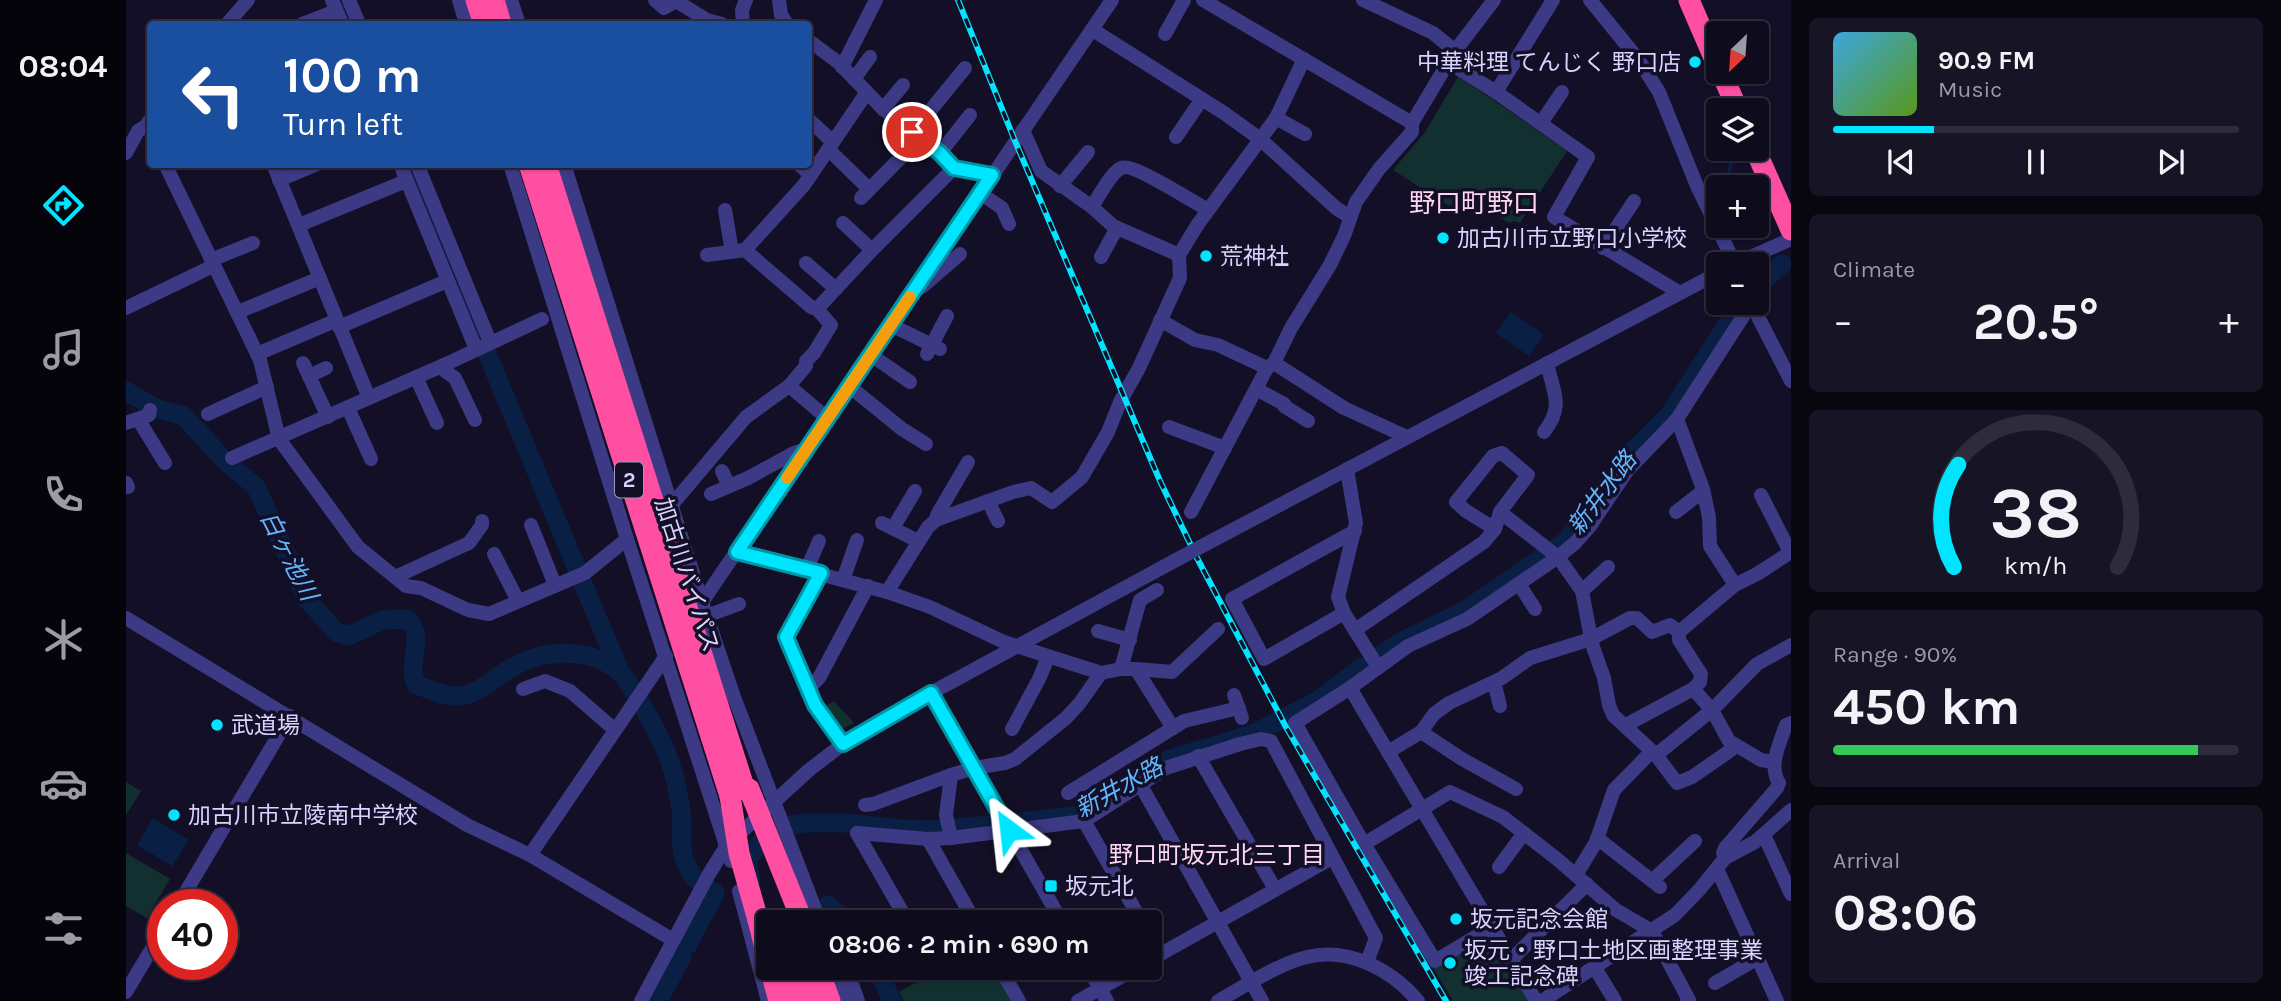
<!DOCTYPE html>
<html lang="en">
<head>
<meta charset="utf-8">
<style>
	:root { --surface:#0e0b1c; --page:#171425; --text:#f1f3f6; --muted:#9b9ba3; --line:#2e2b3b; --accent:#00e5ff }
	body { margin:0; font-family:Karla,"Noto Sans JP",sans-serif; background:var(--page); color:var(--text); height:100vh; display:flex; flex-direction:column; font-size:26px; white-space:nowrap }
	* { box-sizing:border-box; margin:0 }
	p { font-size:23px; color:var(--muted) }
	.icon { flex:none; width:38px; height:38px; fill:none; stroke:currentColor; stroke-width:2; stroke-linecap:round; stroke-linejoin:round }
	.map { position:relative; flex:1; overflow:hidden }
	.sheet { display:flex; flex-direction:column; gap:18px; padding:18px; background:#08060f; width:490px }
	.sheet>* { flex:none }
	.hud { position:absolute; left:21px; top:21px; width:665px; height:147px; border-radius:7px; box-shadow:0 2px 5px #0004,0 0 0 2px var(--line); background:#1a4fa0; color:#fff; overflow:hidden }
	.needle { width:46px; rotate:205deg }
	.tools { position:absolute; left:1580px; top:21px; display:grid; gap:14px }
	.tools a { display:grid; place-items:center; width:63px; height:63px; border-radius:7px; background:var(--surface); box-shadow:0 2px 5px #0004,0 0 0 2px var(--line); font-size:35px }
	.speed { position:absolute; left:21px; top:889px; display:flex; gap:14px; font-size:35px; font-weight:700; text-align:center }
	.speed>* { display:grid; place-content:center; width:91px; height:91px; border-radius:50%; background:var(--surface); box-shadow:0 2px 5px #0004,0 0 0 2px var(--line); line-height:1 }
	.speed .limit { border:10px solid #d22; background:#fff; color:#111 }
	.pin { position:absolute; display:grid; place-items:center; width:60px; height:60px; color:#fff; margin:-30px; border:4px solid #fff; border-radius:50%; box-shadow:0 2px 7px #0007 }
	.me { position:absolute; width:77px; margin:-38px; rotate:330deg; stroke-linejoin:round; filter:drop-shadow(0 0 5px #0008) }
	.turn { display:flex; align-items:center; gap:24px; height:147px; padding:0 21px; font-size:32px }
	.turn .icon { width:91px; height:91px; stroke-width:2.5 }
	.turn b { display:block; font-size:49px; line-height:60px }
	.big { font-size:52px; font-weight:700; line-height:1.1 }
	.sheet .widget { flex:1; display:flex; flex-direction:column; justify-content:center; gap:10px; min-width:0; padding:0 24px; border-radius:10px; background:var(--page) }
	.sheet .dial { align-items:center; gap:0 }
	.dial svg { height:182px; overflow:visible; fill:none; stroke:var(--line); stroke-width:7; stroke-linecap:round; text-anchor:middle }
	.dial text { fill:var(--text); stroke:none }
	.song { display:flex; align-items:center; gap:21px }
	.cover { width:84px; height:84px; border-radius:10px; background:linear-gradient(135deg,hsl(200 70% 55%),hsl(90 70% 35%)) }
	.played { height:7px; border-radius:4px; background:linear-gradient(90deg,var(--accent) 25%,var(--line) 25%) }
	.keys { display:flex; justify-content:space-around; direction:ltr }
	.heat { display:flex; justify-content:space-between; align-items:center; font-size:38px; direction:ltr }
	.charge { height:10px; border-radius:5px; background:linear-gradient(90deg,#34c759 90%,var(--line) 0) }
	.trip { position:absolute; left:630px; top:910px; width:406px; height:70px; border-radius:7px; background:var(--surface); box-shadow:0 2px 5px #0004,0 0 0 2px var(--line); font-weight:700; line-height:70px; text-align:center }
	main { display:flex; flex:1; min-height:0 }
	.menu { display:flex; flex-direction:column; width:126px; justify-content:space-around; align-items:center; background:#06040b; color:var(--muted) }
	.menu .icon { width:49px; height:49px }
	.menu .selected { color:var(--accent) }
	.menu b { font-size:32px; color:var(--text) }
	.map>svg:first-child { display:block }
	.green { fill:#12302f }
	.water { fill:#0a1f44 }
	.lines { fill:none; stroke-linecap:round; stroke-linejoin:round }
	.stream { stroke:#0a1f44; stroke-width:3.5 }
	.river { stroke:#0a1f44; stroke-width:19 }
	.minor { stroke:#3d3a85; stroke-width:14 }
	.highway { stroke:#ff4fa3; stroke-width:21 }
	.rail-casing { stroke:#00e5ff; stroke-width:6 }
	.rail { stroke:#130f26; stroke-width:3.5; stroke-dasharray:10; stroke-linecap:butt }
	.minor-bridge { stroke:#3d3a85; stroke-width:14 }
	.highway-bridge { stroke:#ff4fa3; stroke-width:21 }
	.route-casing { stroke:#0095a6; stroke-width:18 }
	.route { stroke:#00e5ff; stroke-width:12 }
	.slow { stroke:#f59e0b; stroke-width:12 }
	.poi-dot { fill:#00e5ff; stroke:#130f26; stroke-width:2.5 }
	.labels { text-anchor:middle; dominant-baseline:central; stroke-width:7; stroke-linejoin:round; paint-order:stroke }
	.shield { fill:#130f26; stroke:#9e99be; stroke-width:2 }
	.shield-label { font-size:21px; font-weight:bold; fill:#d9d4ff }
	.poi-label { font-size:23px; fill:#d9d4ff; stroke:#130f26; text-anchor:start }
	.street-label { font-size:23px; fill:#d9d4ff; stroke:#130f26 }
	.water-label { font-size:24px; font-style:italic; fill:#62b6ff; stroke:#130f26 }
	.neighbourhood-label { font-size:24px; fill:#ffd6f0; stroke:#130f26 }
	.quarter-label { font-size:26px; fill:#ffd6f0; stroke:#130f26 }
</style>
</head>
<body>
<main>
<nav class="menu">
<b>08:04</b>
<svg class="icon selected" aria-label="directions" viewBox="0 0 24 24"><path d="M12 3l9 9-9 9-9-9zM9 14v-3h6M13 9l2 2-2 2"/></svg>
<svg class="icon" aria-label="music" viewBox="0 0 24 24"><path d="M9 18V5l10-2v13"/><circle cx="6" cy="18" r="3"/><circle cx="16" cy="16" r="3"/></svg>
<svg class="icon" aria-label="phone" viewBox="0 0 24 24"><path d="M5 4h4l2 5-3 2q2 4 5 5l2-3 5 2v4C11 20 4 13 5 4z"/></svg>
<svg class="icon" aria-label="climate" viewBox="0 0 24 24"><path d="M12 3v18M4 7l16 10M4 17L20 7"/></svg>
<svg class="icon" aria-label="car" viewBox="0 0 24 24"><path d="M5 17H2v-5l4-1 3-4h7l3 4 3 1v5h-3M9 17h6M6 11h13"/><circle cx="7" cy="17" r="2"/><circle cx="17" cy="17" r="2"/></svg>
<svg class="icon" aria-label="filters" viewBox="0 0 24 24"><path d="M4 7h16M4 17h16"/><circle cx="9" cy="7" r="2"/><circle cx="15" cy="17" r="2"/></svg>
</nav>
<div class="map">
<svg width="1665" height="1001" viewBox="0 0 1665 1001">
	<rect width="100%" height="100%" fill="#130f26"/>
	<g class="green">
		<path d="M1332,77L1365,98L1441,151L1394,223L1388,221L1383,223L1342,197L1332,212L1267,170L1299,132Z"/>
		<path d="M708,701L728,723L716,729L712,722L708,725L699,707Z"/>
		<path d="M0,782L15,791L0,815Z"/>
		<path d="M0,853L44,879L21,918L0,906Z"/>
		<path d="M1360,936L1368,939L1402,996L1400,1001H1327L1307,968Z"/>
		<path d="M815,968H870L889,1001H778L773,992Z"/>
	</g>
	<g class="water">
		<path d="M1385,312L1418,335L1403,356L1370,333Z"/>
		<path d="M27,818L63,840L46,866L11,845Z"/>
	</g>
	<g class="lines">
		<g class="stream">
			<path d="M1605,187C1599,174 1607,163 1607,149"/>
			<path d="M1603,240L1612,226"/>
		</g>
		<g class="river">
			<path d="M215,0L225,24"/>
			<path d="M282,164L494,672"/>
			<path d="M1631,287L1656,264"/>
			<path d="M0,391L32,409L58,416L98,460L130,487L181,599L210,632L222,636L257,620L281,619C301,637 280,661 290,685C302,688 319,697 331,696C352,695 365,680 382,670C415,649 461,646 493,671C500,677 506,689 511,697C535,736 549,765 555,810C557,831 552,849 562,868C567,880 578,886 589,893L561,946"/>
			<path d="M1254,656L1278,640L1338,611L1440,541L1504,454L1543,415L1615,303"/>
			<path d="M895,822L953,815L1044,759L1129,733L1191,701L1236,667"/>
			<path d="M625,880L621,860L646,828L680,823H721L775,829L811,830L864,825"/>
			<path d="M702,905L721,922"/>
			<path d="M751,968L766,1001"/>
			<path d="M532,1001L556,957"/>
		</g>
		<g class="minor">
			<path d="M206,0L216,24"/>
			<path d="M223,0L233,24"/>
			<path d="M333,0L340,24"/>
			<path d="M385,0L393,24"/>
			<path d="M529,0L538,8L550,1L581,20L596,24"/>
			<path d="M653,0L655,15L661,24"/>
			<path d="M1077,0L1286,123"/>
			<path d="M1237,0L1307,33L1329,51"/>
			<path d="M1464,0L1512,59L1533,92L1571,186L1609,264"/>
			<path d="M101,24L122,0"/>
			<path d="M176,24L210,11"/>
			<path d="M617,24L616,10L620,0"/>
			<path d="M967,30L1098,113L1134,139L1210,208L1224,217"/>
			<path d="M1039,34L1058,0"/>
			<path d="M682,40L713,63L757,109L814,153L828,168L866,175"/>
			<path d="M1322,62L1370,92L1462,157L1428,217L1554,293"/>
			<path d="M716,67L750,0"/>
			<path d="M728,79L744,57"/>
			<path d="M1370,92L1427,0"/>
			<path d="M757,109L777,85"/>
			<path d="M1150,118L1179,134"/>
			<path d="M682,119L707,142"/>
			<path d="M1415,123L1436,92"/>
			<path d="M897,130L915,171L966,207L987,226L1053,255"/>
			<path d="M786,133L839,68"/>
			<path d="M1050,137L1076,99"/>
			<path d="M703,150L743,189"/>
			<path d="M0,153L12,131L20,126L24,120"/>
			<path d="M814,153L844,115"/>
			<path d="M39,164L134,360L153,439L232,547L269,577L280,586L295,588L342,610L363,614L459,573L501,539"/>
			<path d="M147,164L243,398"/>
			<path d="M274,164L350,349"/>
			<path d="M291,164L364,342"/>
			<path d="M384,164L501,539L605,861"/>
			<path d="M438,164L576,602L608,697L694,922"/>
			<path d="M672,164L685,175"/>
			<path d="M153,180L191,164"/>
			<path d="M934,186L962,152"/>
			<path d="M854,193L876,208L883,224"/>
			<path d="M735,198L794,138"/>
			<path d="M966,207C972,197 985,173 995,168C1006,162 1069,203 1082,210"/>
			<path d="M599,210L606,252"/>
			<path d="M717,223L746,250"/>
			<path d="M173,225L280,181"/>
			<path d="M1477,248L1508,201"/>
			<path d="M581,255L619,250L678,185L741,92"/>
			<path d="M975,257L991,228"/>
			<path d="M85,260L127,243"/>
			<path d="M680,263L710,289"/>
			<path d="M1609,264L1665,239"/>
			<path d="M796,287L834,254"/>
			<path d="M1625,303L1665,381"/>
			<path d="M0,308L87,266"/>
			<path d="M691,309L746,250L828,168"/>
			<path d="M112,312L194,278"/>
			<path d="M1034,320L1069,340L1092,345L1141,368"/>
			<path d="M765,325L814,349"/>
			<path d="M213,327L321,281"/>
			<path d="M131,354L211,320"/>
			<path d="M801,354L821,316"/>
			<path d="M745,355L784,382"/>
			<path d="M177,363L202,417"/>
			<path d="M1148,363L1218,408L1281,437"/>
			<path d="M318,365L319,371L329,378L349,420"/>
			<path d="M183,376L200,368"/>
			<path d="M290,377L311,423"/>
			<path d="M663,386L701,418"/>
			<path d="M723,386L776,429L800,444"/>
			<path d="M1132,390L1158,404V406L1182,421"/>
			<path d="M222,408L245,459"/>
			<path d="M82,414L141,387"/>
			<path d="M12,419L39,463"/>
			<path d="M1551,419L1577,489L1583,517L1584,546L1609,585L1553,632V640L1575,674L1574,682L1567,689L1586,710L1603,741L1635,760L1648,762"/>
			<path d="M0,423L23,415L24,410"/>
			<path d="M1043,427L1099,448"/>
			<path d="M1418,432C1439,405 1427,393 1421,363"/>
			<path d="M106,458L318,365L416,319"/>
			<path d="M1221,469L1230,523L1212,597L1218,613L1252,667"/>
			<path d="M596,471L603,486"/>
			<path d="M0,483L2,487"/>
			<path d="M585,494L622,478L668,453L681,449"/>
			<path d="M1635,495L1664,552"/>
			<path d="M549,501L620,417L663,386L680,366V361L688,353L705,325L691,309L685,307L619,250"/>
			<path d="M862,501L872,521"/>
			<path d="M1065,512L1141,368L1148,363L1165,328L1204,265L1218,236L1230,202L1253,169L1286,132V123L1329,51L1368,0"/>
			<path d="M1374,512L1432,557L1456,591L1466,644L1478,678L1483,705L1487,715L1530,755L1551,783L1566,777L1605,750L1607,745"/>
			<path d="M1550,512L1577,491"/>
			<path d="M810,520L811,515L842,462"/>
			<path d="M756,523L792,541"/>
			<path d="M405,525L429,585"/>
			<path d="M767,528L789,491"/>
			<path d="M1080,544L1592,273"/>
			<path d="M611,552L761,592L804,607L878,642L975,673"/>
			<path d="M368,554L392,601"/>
			<path d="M681,569L693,541"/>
			<path d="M695,573L660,637L689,705L717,744"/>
			<path d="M269,577L343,543L356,525V521"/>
			<path d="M717,580L731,540"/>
			<path d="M1393,584L1409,609"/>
			<path d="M1609,585L1631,574L1665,552"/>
			<path d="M1456,591L1482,567"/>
			<path d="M761,592L802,527L810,520L887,492L905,488L926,502L956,477L982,432L994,402L1013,368L1054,278L1053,255L1072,224L1150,118L1178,59"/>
			<path d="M576,602L986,0"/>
			<path d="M1218,613L1138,659L1106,599L1229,531"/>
			<path d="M580,616L613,604"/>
			<path d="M0,618L341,825L404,855L547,940"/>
			<path d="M1229,630L1358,542L1369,529L1374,512L1402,475L1376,453L1367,456L1330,502L1340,511L1369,529"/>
			<path d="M972,631L1004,640"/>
			<path d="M995,669L1014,600L1031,590"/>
			<path d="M1010,669L1046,672L1092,629"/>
			<path d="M1368,682L1374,706"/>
			<path d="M1224,688L1410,1001"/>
			<path d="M397,689L419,681L444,691L489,730"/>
			<path d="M682,689L693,678L742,586"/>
			<path d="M805,693L936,922"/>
			<path d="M1108,695L1116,718"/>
			<path d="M1500,725L1567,689"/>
			<path d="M1047,728L1058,721L1113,708"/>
			<path d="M886,729L913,679L922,657"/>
			<path d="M1295,732L1336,759L1390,789"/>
			<path d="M1262,752L1295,732L1308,714L1323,703L1376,678L1404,658L1465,639L1504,618H1511L1526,632L1544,625L1553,632"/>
			<path d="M1530,755L1586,710L1631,664L1665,645"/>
			<path d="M1072,756L1149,889"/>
			<path d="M825,775L820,815L825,838"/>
			<path d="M1014,784L1136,1001"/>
			<path d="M739,805L747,804L825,775L848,768L879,763L889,759L940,718L953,704L975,673L995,669H1010L1047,728L942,793"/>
			<path d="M958,821L1016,922"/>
			<path d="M731,833L802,839L825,838L958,821L1040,768L1114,744L1135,739L1145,741L1250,938L1241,962"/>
			<path d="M731,833L782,922"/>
			<path d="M1638,835L1665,894"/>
			<path d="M1471,838L1534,887"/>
			<path d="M802,839L849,922"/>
			<path d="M1238,844L1324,792L1377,817L1431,859L1490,910L1526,931L1563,1000L1561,1001"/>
			<path d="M404,855L540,656"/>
			<path d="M1599,858L1597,853L1599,848L1651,788L1653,783C1642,765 1654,743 1660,725L1665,723"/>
			<path d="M1373,867L1398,833"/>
			<path d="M1591,869L1651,1001"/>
			<path d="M1450,875L1470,842L1488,790L1526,751"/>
			<path d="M1526,881L1569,841"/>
			<path d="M613,891L642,1001"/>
			<path d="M52,905L164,716"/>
			<path d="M1366,927L1309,961L1238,844L1169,723L1224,688L1282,646L1341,619L1432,557L1449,543L1464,526L1501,471L1551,419L1625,304"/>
			<path d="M1024,936L1035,954"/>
			<path d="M1024,960L1206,858"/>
			<path d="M1385,960L1461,884"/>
			<path d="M708,968L722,973L732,1001"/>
			<path d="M708,968L719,1001"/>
			<path d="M874,968L893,1001"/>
			<path d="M962,968L981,1001"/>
			<path d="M1469,968L1489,1001"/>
			<path d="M1589,983L1632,958"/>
			<path d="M0,992L37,930"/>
			<path d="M515,1001L583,874L601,845L683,770L717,744L805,693L1050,560"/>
			<path d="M952,1001L1011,968"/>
			<path d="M1092,1001C1117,987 1154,963 1181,957C1223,947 1266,970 1292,1001"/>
			<path d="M1416,1001L1549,915L1574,889L1599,858L1629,842L1665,810"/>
		</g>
		<g class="highway">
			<path d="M350,0L358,24"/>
			<path d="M368,0L375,24"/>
			<path d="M1563,0L1592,67"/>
			<path d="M1595,72L1612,110"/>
			<path d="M1629,149L1665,230"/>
			<path d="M403,164L604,796"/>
			<path d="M420,164L619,790"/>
			<path d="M671,908L676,922"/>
			<path d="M632,920L642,960"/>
			<path d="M644,968L653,1001"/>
			<path d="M659,968L669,1001"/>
			<path d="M675,968L686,1001"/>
			<path d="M692,968L704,1001"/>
		</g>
		<defs>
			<path id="rail" d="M832,0L889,141L1034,481L1070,556L1160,727L1320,1001"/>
		</defs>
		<use href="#rail" class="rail-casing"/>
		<use href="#rail" class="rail"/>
		<path class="minor-bridge" d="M1050,560L1080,544"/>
		<g class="highway-bridge">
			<path d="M623,789L671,908"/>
			<path d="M604,796L613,853L632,920"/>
		</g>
	</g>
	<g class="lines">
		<defs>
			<path id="route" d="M786,132L814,153L828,168L866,175L611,552L695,573L660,637L689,705L717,744L805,693L883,830"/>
		</defs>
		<use href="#route" class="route-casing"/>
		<use href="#route" class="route"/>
		<path class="slow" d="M661,478L784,297"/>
	</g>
	<g class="poi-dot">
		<circle cx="1569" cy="62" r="7"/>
		<circle cx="1317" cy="238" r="7"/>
		<circle cx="1080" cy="256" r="7"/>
		<circle cx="91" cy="725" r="7"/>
		<circle cx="48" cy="815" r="7"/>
		<rect x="918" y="879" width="14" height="14" rx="3.5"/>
		<circle cx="1330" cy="919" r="7"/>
		<circle cx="1324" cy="963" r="7"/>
	</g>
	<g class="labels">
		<rect class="shield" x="489" y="462.5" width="28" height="35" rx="5"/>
		<g class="shield-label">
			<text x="503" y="480">2</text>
		</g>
		<g class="poi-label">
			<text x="1555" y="62" text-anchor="end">中華料理 てんじく 野口店</text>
			<text x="1331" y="238">加古川市立野口小学校</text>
			<text x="1094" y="256">荒神社</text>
			<text x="105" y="725">武道場</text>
			<text x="62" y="815">加古川市立陵南中学校</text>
			<text x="939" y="886">坂元北</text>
			<text x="1344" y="919">坂元記念会館</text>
			<text x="1338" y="950">坂元・野口土地区画整理事業<tspan x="1338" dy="26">竣工記念碑</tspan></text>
		</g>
		<g class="street-label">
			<text transform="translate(561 575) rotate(72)">加古川バイパス</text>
		</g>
		<g class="water-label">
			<text transform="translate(1476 493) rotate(-53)">新井水路</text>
			<text transform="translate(163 556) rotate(63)">白ヶ池川</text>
			<text transform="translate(993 788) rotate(-29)">新井水路</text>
		</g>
		<g class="neighbourhood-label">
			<text x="1091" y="855">野口町坂元北三丁目</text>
		</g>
		<g class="quarter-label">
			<text x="1348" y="203">野口町野口</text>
		</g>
	</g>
</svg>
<div class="tools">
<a><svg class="needle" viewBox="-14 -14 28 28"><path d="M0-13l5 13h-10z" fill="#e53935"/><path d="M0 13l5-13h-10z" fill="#9b9ba3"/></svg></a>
<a><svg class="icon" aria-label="layers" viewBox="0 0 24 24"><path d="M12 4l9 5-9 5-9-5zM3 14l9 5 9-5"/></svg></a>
<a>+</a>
<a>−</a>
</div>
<div class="speed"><div class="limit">40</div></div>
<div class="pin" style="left:786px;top:132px;background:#d93025"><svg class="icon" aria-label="arrive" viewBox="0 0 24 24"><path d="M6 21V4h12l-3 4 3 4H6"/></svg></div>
<svg class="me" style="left:883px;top:830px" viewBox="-20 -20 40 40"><path d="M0-17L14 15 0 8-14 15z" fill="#00e5ff" stroke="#fff" stroke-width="4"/></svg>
<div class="trip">08:06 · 2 min · 690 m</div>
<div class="hud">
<div class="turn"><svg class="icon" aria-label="left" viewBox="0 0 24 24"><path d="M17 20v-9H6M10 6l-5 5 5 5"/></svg><div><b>100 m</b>Turn left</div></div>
</div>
</div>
<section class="sheet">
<div class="widget">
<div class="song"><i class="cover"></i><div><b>90.9 FM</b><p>Music</p></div></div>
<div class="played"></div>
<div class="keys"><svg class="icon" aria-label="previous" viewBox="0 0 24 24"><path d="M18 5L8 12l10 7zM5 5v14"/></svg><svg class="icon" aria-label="pause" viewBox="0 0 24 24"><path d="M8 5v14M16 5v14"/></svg><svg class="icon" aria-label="next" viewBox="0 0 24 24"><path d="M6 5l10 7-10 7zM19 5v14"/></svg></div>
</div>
<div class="widget"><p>Climate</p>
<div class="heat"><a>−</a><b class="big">20.5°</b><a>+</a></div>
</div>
<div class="widget dial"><svg viewBox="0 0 100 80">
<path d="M14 69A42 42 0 1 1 86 69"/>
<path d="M14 69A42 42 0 0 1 16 24" stroke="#00e5ff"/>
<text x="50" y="56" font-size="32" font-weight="700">38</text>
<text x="50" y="72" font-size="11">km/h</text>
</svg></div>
<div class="widget"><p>Range · 90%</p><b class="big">450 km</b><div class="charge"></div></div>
<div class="widget"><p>Arrival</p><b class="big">08:06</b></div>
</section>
</main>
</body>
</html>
